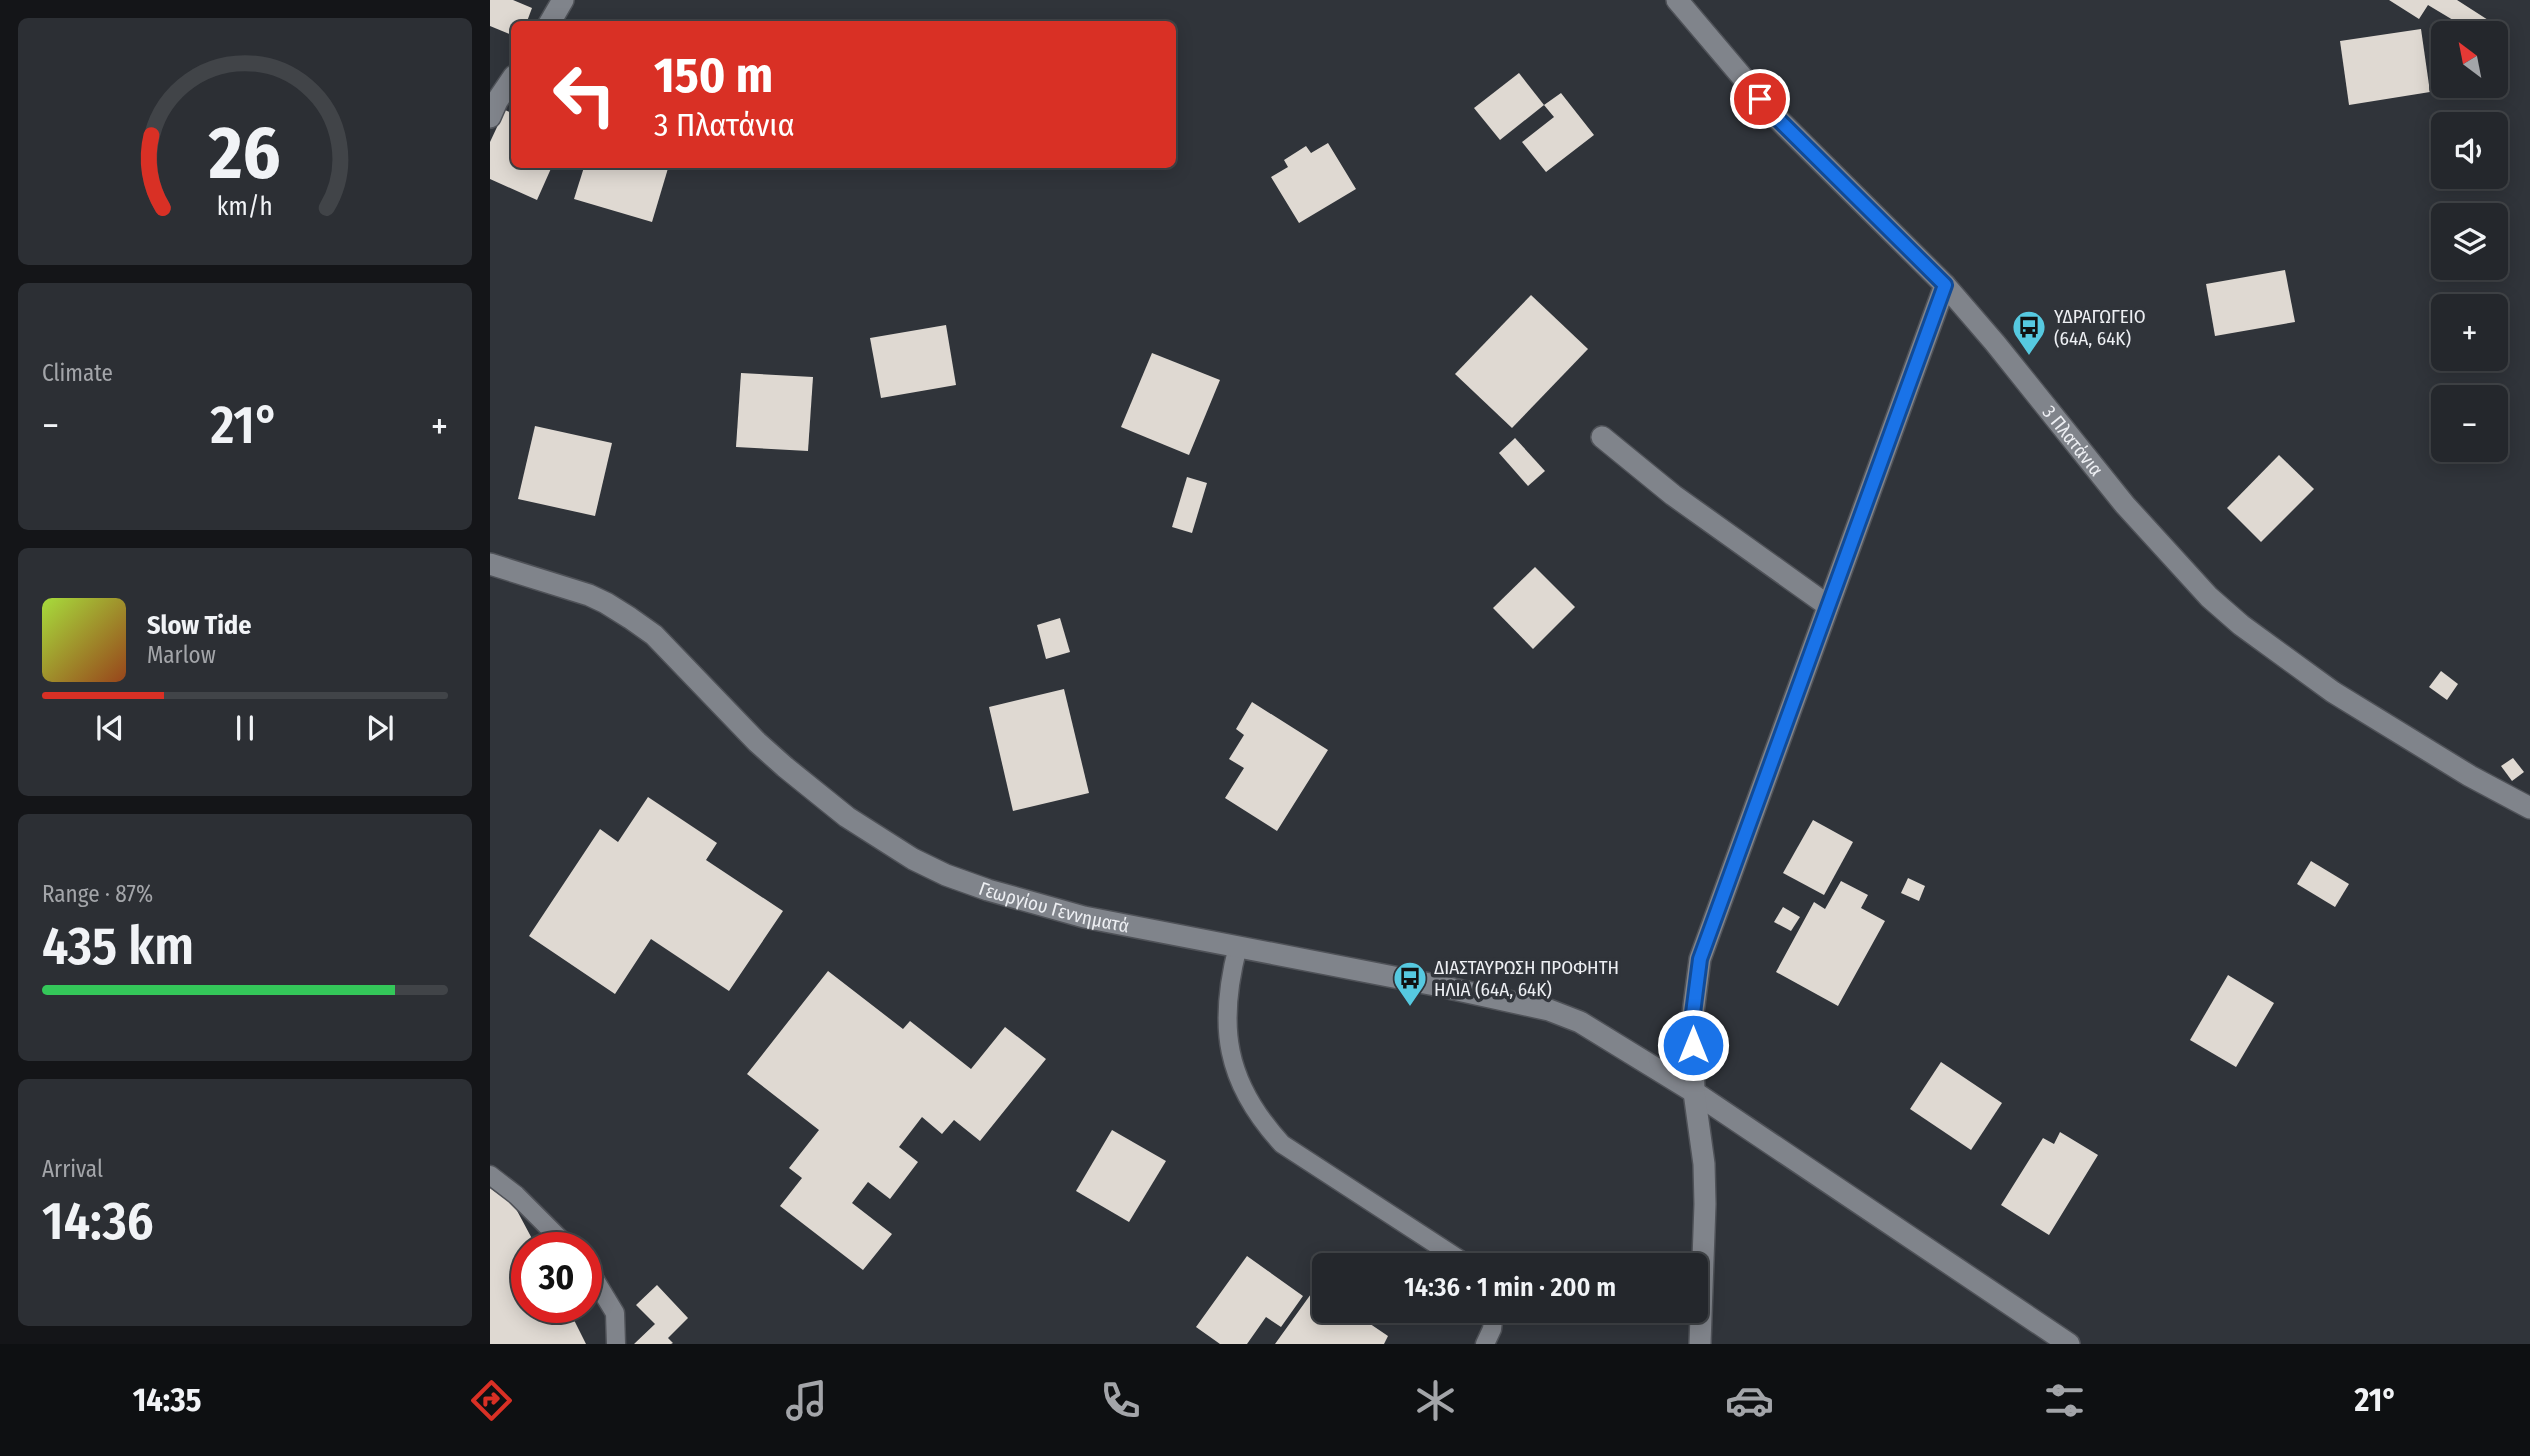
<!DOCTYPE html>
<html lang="en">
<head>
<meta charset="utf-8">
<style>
	:root { --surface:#24272c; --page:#2c2f34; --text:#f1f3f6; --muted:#a3a5a9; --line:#414448; --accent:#d93025 }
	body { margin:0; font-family:"Fira Sans Condensed",sans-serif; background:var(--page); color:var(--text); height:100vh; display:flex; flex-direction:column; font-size:26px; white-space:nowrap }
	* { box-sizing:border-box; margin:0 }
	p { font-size:23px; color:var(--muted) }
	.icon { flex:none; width:38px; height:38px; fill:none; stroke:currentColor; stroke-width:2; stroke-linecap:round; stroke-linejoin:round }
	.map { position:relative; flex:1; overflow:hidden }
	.drawer { display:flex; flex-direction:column; gap:18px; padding:18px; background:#141518; width:490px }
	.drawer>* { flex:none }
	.guide { position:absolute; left:21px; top:21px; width:665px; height:147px; border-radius:10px; box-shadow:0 4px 18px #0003,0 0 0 2px var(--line); background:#d93025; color:#fff; overflow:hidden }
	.needle { width:46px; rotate:328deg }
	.buttons { position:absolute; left:1941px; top:21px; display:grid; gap:14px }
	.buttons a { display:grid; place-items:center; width:77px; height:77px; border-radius:10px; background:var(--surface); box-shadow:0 4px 18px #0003,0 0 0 2px var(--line); font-size:35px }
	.speed { position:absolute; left:21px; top:1232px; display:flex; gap:14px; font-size:35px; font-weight:700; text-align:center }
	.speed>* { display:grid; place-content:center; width:91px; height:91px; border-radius:50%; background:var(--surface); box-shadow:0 4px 18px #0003,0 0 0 2px var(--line); line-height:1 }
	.speed .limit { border:10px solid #d22; background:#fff; color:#111 }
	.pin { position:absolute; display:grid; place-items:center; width:60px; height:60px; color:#fff; margin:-30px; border:4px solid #fff; border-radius:50%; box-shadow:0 2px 7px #0007 }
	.me { position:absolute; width:77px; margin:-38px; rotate:0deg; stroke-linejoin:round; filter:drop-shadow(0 0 5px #0008) }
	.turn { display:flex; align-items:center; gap:24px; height:147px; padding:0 28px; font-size:32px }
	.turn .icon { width:91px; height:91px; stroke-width:2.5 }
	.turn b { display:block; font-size:49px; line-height:60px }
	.big { font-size:52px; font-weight:600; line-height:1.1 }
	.drawer .tile { flex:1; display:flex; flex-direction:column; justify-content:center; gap:10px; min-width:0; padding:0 24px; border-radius:10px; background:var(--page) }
	.drawer .dial { align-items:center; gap:0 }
	.dial svg { height:182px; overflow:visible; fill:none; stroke:var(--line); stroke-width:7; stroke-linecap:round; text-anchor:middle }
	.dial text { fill:var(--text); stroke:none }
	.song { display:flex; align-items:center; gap:21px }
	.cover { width:84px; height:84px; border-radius:10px; background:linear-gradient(135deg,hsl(80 70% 55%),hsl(20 70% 35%)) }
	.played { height:7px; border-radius:4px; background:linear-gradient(90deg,var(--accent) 30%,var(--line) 30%) }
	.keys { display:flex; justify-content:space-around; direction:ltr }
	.heat { display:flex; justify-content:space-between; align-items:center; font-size:38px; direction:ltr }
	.charge { height:10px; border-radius:5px; background:linear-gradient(90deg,#34c759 87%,var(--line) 0) }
	.trip { position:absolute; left:822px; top:1253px; width:396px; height:70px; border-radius:10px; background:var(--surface); box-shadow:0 4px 18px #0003,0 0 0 2px var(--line); font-weight:600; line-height:70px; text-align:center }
	.menu { display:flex; height:112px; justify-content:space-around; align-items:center; background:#0e1012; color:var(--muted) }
	.menu .icon { width:49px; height:49px }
	.menu .current { color:var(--accent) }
	.menu b { font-size:32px; color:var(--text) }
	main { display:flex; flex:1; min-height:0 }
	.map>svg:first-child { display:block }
	.building { fill:#dfd9d2 }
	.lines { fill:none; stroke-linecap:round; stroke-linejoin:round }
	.service-casing { stroke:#4f5258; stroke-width:21 }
	.minor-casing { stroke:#4f5258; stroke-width:24 }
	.tertiary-casing { stroke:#4f5258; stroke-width:24 }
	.service { stroke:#80848b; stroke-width:18 }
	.minor { stroke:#80848b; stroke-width:21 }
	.tertiary { stroke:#80848b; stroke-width:21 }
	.route-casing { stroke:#114b97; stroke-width:18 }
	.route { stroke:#1a73e8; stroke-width:12 }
	.labels { text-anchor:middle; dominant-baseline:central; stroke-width:7; stroke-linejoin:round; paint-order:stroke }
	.poi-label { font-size:19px; fill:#edeff3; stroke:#30343a; text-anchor:start }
	.street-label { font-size:19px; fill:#edeff3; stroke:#30343a }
</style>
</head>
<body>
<main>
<section class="drawer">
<div class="tile dial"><svg viewBox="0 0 100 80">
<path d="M14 69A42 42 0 1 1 86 69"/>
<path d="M14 69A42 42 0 0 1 9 37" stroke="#d93025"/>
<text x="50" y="56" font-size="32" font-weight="700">26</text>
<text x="50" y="72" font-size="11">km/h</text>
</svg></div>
<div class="tile"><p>Climate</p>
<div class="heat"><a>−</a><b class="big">21°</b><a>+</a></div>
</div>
<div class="tile">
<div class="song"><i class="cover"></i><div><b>Slow Tide</b><p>Marlow</p></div></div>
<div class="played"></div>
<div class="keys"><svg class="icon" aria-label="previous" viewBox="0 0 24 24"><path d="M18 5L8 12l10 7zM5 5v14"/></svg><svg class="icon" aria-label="pause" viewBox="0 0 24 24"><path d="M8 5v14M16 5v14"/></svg><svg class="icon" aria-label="next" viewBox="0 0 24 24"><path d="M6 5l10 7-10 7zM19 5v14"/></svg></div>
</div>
<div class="tile"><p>Range · 87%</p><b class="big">435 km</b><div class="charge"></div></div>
<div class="tile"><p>Arrival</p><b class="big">14:36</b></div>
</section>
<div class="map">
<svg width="2040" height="1344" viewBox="0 0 2040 1344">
	<rect width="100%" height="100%" fill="#30343a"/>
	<g class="building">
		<path d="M0,0H23L42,8L36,24H24V36L0,26Z"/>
		<path d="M1899,0H1967L2009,27L2005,33H1954L1963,20L1938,5L1929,19Z"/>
		<path d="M1931,29L1940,92L1859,105L1850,41Z"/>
		<path d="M1029,73L1054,105L1010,140L984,108Z"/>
		<path d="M1071,93L1104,135L1056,172L1032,142L1064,117L1054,105Z"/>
		<path d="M15,110L24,114V164H63L47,200L0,179V142Z"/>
		<path d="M838,143L866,189L809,223L781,177L798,167L794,160L816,146L821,153Z"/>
		<path d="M95,164L179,165L162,222L84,199Z"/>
		<path d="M1795,270L1805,322L1725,336L1716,284Z"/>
		<path d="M1041,295L1098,349L1022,428L965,374Z"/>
		<path d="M456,325L466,385L391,398L380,338Z"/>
		<path d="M662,353L730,380L699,455L631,427Z"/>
		<path d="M251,373L323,377L318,451L246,447Z"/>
		<path d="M45,426L122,443L105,516L28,499Z"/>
		<path d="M1025,438L1055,471L1038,486L1009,453Z"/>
		<path d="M1789,455L1824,489L1771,542L1737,508Z"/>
		<path d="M697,477L717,483L702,533L682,527Z"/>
		<path d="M1045,567L1085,607L1043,649L1003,608Z"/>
		<path d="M570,618L580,652L556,659L547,625Z"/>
		<path d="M1951,671L1968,684L1957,700L1939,687Z"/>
		<path d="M574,689L599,793L523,811L499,707Z"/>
		<path d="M762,702L838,750L787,831L735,798L754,768L739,759L754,735L746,729Z"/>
		<path d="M2023,758L2034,772L2022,781L2011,766Z"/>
		<path d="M158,797L227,843L216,860L293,911L239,991L161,939L125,994L39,936L110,829L128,842Z"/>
		<path d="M1323,820L1363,842L1334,895L1293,873Z"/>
		<path d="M1821,861L1859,884L1845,907L1807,884Z"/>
		<path d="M1418,878L1435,886L1429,901L1411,893Z"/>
		<path d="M1351,881L1378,895L1371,908L1395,921L1348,1006L1286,972L1324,902L1335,909Z"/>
		<path d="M1293,907L1310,917L1301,931L1284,922Z"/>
		<path d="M338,971L413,1029L420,1021L481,1069L515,1027L556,1059L490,1141L464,1120L452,1134L432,1117L409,1147L428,1162L400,1199L378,1182L362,1203L402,1234L373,1270L290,1206L312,1178L299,1168L329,1130L257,1074Z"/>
		<path d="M1738,975L1784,1003L1746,1067L1700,1040Z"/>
		<path d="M1451,1062L1512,1103L1481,1150L1420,1109Z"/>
		<path d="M622,1130L676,1161L639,1222L586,1191Z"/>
		<path d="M1570,1132L1608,1155L1559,1235L1511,1205L1553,1138L1564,1144Z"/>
		<path d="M0,1188L24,1205L47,1248H37V1307H96L98,1311L83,1318L96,1344H0Z"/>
		<path d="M757,1256L813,1296L791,1327L776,1317L757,1344H730L706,1327Z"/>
		<path d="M167,1285L198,1318L178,1338L183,1343L181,1344H144L165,1324L146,1305Z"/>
		<path d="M826,1287L835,1292V1311H861L898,1336L894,1344H785Z"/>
	</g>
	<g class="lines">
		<defs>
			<g id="service">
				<path d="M748,946C727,1026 735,1082 792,1144L978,1265"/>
				<path d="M0,1175L26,1195L79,1248"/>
				<path d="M96,1265L125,1313L126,1344"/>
				<path d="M995,1344L1002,1329L1004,1311"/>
			</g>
			<g id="minor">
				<path d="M59,24L73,0"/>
				<path d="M0,117L7,101L24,76"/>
				<path d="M1112,437L1183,495L1337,605"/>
				<path id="s1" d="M0,564L99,595L116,603L140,618L164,635L267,742L295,767L357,817L423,859L456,875L498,890L594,917L945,985L1059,1010L1090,1022L1204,1092L1579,1344"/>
				<path d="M1210,1344L1215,1204L1214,1164L1204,1092L1202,1021L1210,959L1455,285"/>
			</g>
			<g id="tertiary">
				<path id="s2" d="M1187,0L1287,118L1455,285L1505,343L1635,505L1719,597L1751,625L1843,692L1980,776L2040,808"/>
			</g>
		</defs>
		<use href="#service" class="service-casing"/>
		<use href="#minor" class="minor-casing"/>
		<use href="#tertiary" class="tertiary-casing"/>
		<use href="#service" class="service"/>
		<use href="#minor" class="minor"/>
		<use href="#tertiary" class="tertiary"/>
	</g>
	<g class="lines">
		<defs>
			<path id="route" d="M1203,1045L1202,1021L1210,959L1455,285L1287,118L1270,99"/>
		</defs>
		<use href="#route" class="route-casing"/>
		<use href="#route" class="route"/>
	</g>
	<defs>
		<symbol id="bus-pin" viewBox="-11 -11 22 30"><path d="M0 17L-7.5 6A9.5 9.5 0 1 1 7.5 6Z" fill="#56c9e0" stroke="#30343a"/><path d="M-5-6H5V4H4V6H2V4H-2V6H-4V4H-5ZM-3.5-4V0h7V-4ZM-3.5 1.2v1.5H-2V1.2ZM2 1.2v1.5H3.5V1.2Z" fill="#111"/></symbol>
	</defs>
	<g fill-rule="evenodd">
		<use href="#bus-pin" x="1520" y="308" width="38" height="52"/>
		<use href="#bus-pin" x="901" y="959" width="38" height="52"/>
	</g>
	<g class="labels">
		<g class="poi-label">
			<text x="1564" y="316">ΥΔΡΑΓΩΓΕΙΟ<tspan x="1564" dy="22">(64Α, 64Κ)</tspan></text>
			<text x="944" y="967">ΔΙΑΣΤΑΥΡΩΣΗ ΠΡΟΦΗΤΗ<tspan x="944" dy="22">ΗΛΙΑ (64Α, 64Κ)</tspan></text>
		</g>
		<g class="street-label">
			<text stroke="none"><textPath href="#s2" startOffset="593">3 Πλατάνια</textPath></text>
			<text stroke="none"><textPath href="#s1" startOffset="674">Γεωργίου Γεννηματά</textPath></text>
		</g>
	</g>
</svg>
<div class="buttons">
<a><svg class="needle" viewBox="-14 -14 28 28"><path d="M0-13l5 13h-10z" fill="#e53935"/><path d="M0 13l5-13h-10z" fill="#a3a5a9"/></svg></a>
<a><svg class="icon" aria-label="sound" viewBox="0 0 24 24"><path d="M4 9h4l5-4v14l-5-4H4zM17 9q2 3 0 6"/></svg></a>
<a><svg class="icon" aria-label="layers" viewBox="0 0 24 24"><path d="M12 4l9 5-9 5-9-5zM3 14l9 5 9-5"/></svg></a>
<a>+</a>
<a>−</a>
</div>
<div class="speed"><div class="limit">30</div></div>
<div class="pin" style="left:1270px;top:99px;background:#d93025"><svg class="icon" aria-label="arrive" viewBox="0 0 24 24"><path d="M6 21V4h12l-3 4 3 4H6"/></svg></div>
<svg class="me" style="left:1203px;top:1045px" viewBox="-20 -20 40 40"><circle r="17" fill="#1a73e8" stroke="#fff" stroke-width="3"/><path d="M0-11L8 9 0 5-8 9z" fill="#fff"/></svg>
<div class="trip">14:36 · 1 min · 200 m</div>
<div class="guide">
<div class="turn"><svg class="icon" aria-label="left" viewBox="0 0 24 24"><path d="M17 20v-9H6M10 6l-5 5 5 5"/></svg><div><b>150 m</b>3 Πλατάνια</div></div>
</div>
</div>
</main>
<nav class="menu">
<b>14:35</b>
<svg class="icon current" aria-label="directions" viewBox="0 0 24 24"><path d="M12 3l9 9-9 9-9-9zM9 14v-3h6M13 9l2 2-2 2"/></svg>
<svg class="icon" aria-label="music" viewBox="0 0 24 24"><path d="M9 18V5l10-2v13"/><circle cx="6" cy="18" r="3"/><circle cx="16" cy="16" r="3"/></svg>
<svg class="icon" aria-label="phone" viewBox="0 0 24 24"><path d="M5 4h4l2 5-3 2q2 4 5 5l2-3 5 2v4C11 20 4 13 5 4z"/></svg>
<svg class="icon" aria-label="climate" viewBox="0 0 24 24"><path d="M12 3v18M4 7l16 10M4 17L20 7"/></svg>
<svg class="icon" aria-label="car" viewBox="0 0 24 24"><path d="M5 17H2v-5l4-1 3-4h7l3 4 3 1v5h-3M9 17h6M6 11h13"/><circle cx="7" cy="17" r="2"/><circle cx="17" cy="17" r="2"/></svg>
<svg class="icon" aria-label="filters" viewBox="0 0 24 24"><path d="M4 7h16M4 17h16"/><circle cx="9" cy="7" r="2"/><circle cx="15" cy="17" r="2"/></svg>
<b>21°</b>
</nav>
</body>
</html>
